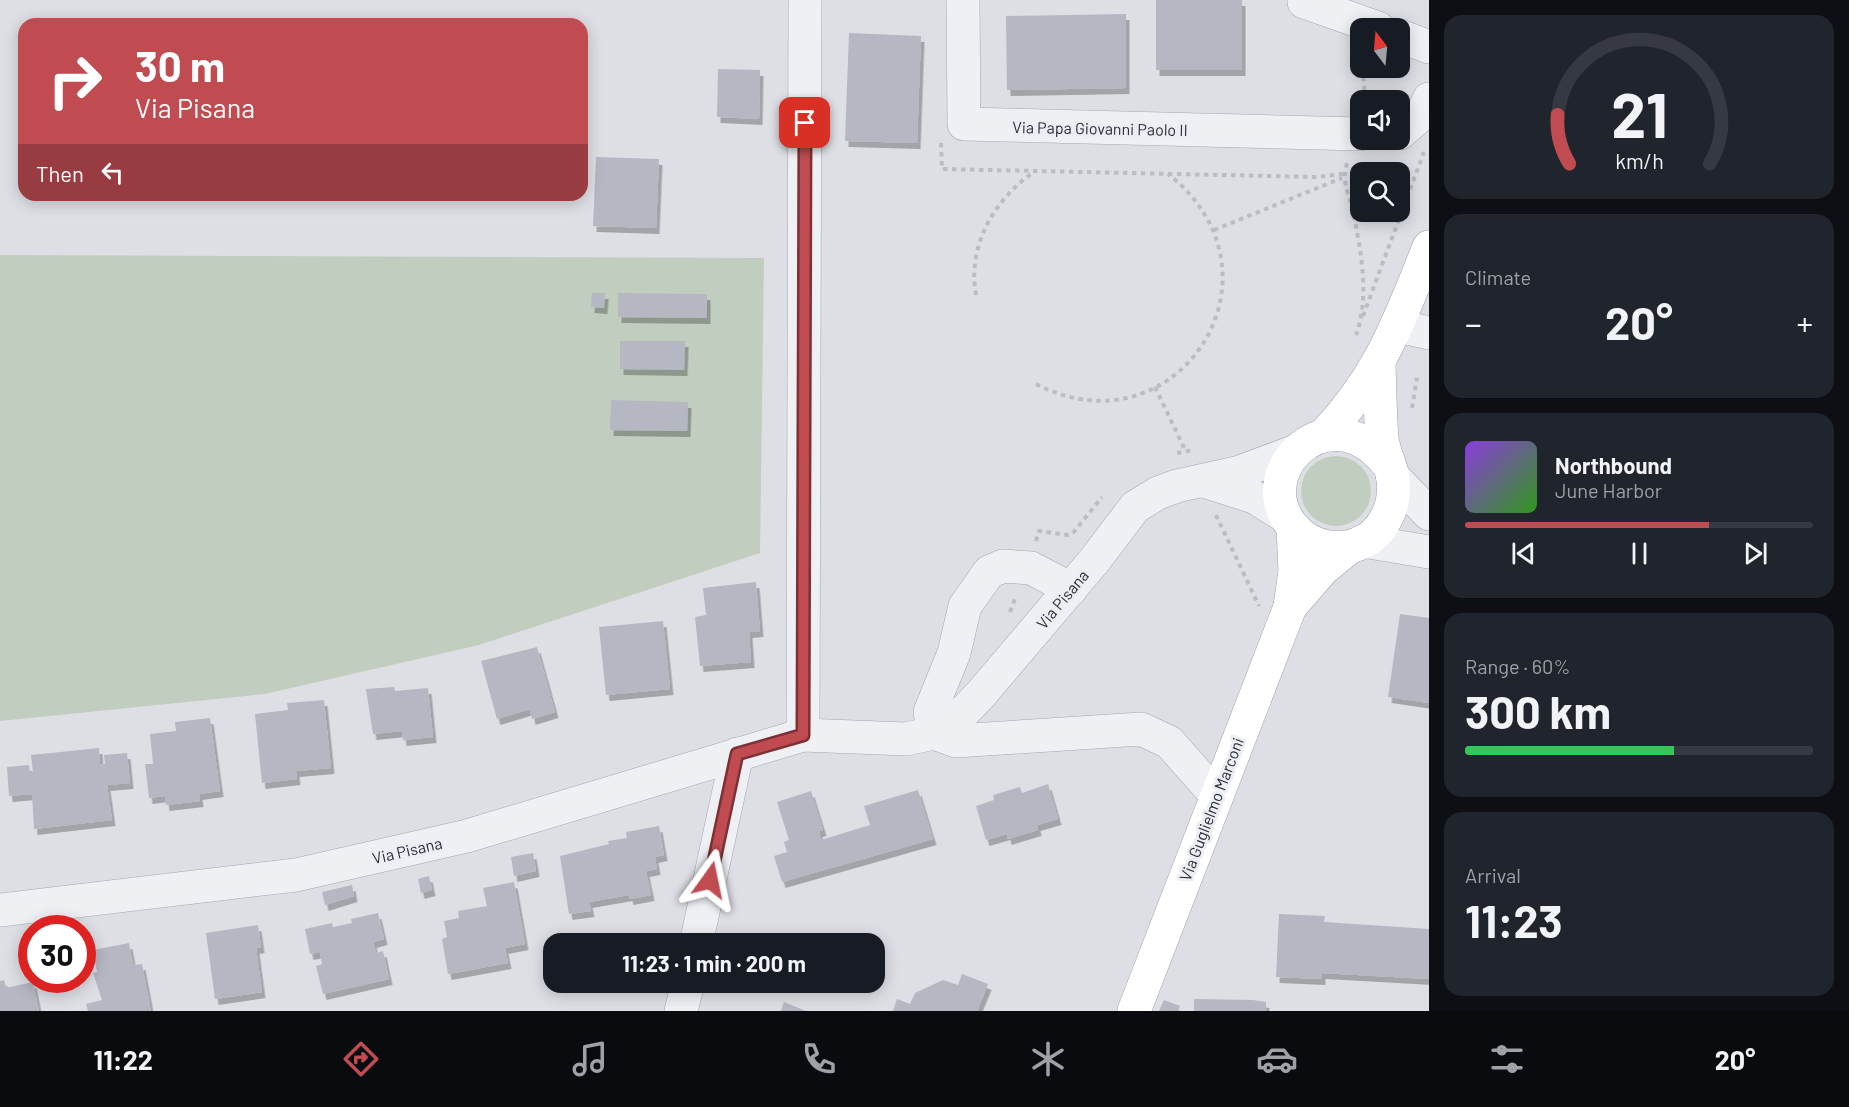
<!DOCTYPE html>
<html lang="en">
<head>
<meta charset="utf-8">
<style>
	:root { --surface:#171b24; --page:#20242c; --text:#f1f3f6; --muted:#9ea1a6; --line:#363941; --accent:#c04c52 }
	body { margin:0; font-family:Barlow,sans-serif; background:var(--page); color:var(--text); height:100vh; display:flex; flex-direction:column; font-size:22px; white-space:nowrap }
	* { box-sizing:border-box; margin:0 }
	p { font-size:20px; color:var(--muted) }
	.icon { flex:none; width:33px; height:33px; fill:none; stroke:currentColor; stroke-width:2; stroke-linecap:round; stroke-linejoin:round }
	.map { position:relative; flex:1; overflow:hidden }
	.details { display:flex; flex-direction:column; gap:15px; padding:15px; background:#0d0f14; width:420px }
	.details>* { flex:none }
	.banner { position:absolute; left:18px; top:18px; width:570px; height:183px; border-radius:18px; box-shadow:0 3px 15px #0003; background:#c04c52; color:#fff; overflow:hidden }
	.needle { width:39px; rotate:344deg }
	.tools { position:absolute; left:1350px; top:18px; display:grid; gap:12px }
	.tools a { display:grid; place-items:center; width:60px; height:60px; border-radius:12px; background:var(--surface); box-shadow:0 3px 15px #0003; font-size:30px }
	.speed { position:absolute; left:18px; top:915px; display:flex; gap:12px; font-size:30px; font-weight:700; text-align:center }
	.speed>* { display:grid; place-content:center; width:78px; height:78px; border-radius:50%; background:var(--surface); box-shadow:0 3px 15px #0003; line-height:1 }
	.speed .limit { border:9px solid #d22; background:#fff; color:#111 }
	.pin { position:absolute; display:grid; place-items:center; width:51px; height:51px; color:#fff; margin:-26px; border-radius:12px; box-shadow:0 3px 9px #0006 }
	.me { position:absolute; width:66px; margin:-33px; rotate:12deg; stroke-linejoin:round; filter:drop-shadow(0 0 4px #0008) }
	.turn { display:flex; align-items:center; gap:21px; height:126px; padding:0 18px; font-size:27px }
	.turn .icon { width:78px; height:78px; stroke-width:2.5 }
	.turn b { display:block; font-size:42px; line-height:51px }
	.then { display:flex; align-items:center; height:57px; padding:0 18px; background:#0003; gap:12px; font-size:22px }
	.big { font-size:45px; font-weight:700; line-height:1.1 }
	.details .widget { flex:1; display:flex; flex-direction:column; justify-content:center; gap:9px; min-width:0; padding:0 21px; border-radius:18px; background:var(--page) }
	.details .dial { align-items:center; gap:0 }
	.dial svg { height:156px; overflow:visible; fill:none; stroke:var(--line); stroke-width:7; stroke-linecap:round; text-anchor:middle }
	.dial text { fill:var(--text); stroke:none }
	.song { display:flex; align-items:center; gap:18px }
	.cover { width:72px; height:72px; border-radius:9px; background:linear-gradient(135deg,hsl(270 70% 55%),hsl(110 70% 35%)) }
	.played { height:6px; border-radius:3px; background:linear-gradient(90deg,var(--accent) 70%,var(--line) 70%) }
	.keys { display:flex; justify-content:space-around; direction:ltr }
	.heat { display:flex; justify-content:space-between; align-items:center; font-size:33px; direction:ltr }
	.charge { height:9px; border-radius:4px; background:linear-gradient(90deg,#34c759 60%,var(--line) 0) }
	.trip { position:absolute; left:543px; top:933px; width:342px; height:60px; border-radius:18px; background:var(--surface); box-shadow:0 3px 15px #0003; font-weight:700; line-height:60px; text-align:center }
	.tabs { display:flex; height:96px; justify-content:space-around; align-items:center; background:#090b0e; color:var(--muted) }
	.tabs .icon { width:42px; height:42px }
	.tabs .active { color:var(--accent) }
	.tabs b { font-size:27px; color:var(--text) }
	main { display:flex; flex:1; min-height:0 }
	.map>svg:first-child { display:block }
	.green { fill:#c1cebf }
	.building { fill:#b5b8c2; filter:url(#shadow) }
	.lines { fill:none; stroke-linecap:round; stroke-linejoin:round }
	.minor-casing { stroke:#a3a6ae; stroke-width:34 }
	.major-casing { stroke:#9ea3b0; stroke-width:34 }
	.path { stroke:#bbbdc4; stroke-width:4; stroke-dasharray:4.5 4.5; stroke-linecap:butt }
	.minor { stroke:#eff0f4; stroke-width:33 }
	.major { stroke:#fff; stroke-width:33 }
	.route-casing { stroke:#7d3135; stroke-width:15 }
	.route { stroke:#c04c52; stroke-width:10 }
	.labels { text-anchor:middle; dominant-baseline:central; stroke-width:6; stroke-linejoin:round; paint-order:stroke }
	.street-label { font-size:16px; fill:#282d3a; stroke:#eceef3 }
</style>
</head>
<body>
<main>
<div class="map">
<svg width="1429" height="1011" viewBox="0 0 1429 1011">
	<defs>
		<filter id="shadow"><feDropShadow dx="3.5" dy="6" stdDeviation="0" flood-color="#0004"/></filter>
	</defs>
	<rect width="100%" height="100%" fill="#dddfe5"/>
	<g class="green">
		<path d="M0,255L764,258L760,553L479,645L265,694L0,721Z"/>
		<circle cx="1336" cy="491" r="35"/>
	</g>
	<g class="building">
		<rect x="1156" y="0" width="86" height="70"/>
		<path d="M1126,14V88L1007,90L1006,16Z"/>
		<path d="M849,33L921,36L917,143L845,141Z"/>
		<path d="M718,69L760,70L759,119L717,117Z"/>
		<path d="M596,157L659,159L656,228L593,226Z"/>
		<path d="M592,293H605L604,308L591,307Z"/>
		<path d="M618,293L707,294V318L618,317Z"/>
		<path d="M620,341H685L684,370L620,369Z"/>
		<path d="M611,400L688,402L687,431L610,430Z"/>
		<path d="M756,582L760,631L749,632L751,662L700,666L695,617L706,615L703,588Z"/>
		<path d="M1400,614L1429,618V703L1388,697Z"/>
		<path d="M663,621L670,689L606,695L599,627Z"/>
		<path d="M537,647L555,712L532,719L530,709L497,719L481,661Z"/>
		<path d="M394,687L395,691L428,688L433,737L403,740L402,731L373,734L366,689Z"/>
		<path d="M324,700L331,768L296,771L297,779L262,783L255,714L288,710L287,703Z"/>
		<path d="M210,718L220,791L199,794L200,801L166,805L165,796L149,798L145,764H153L150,734L176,731L175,722Z"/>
		<path d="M99,748L100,765L105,764L104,755L127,753L130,783L107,785L112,820L34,829L32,794L9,796L7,767L29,765L30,772H33L31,755Z"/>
		<path d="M1048,784L1058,819L1037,825L1038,830L1008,839L1007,834L986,840L976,806L994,800L993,795L1020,787L1022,793Z"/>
		<path d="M918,790L933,839L782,882L774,856L787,852L784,842L789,840L777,802L811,791L823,830L819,831L821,840L870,825L864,806Z"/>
		<path d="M659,826L664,855L655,857L657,869L646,871L651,895L630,899L629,895L589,902L591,911L569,914L560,856L609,844L608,841L627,838L626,832Z"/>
		<path d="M533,853L536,871L514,876L511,857Z"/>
		<path d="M429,876L432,890L421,893L418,879Z"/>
		<path d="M514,882L525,944L505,948L508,963L448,974L442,939L447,937L444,921L459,918L458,911L487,906L483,888Z"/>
		<path d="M352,885L354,896L325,905L322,892Z"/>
		<path d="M378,913L384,939L373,942L376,953L383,951L389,979L323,994L316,966L322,964L320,952L310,954L305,929L332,923L333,927L352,923L351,919Z"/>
		<path d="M1279,914L1325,916L1324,922L1429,929V979L1322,973V979L1276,977Z"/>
		<path d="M258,925L261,947L256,948L262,992L215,999L206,933Z"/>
		<path d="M129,943L133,965L142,964L151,1011H88L86,1004L102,1000L93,973L97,972L93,950Z"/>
		<path d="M962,974L988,984L977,1011H893L897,999L910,1004L915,993L943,980L958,985Z"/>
		<path d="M4,980L6,988L33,982L39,1011H0V981Z"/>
		<path d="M1194,999L1253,1000L1266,1002V1011H1194Z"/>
		<path d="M1164,1000L1180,1006L1178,1011H1159Z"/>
		<path d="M784,1002L806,1011H781Z"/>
	</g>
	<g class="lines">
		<defs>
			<g id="minor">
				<path d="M963,0L964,124L1360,134"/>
				<path d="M1304,2L1378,28"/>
				<path d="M1400,36L1429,47"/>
				<path d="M1400,133L1422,114L1429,99"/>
				<path d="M1397,326L1429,333"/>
				<path d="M1392,475L1429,514"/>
				<path d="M1204,481L1254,497L1285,516"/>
				<path d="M1363,541L1429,552"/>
				<path d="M934,733L956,741L1141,729L1169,742L1216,795"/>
				<path d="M934,733L930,712L954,653L965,606L989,572L1003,566L1031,568L1071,589"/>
				<path d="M803,735L805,0"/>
				<path d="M0,910L296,875L467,836L803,735L906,739L934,733L956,720L981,694L1094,561L1135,507L1158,493L1177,486L1240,472L1296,451"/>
				<path d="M696,944L737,754"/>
				<path d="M681,1011L688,982"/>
			</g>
			<g id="major">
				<path d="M1379,365C1380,390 1380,414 1382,439C1384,453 1391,465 1393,478C1397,509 1380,542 1347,547C1330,549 1313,545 1300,534C1240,481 1325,388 1386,462"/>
				<path d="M1323,436C1380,377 1399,321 1429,247"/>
				<path d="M1290,607L1323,569L1350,547"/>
				<path d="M1134,1011L1290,607L1295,571L1293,527"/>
			</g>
		</defs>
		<use href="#minor" class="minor-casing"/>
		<use href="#major" class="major-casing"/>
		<g class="path">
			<path d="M1363,68L1365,100"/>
			<path d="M941,143L942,169L1317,177L1343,174"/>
			<path d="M1347,163C1341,183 1349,192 1353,212C1361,250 1370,297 1356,335"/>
			<path d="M1214,230L1342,178"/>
			<path d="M976,295C967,244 995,199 1035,171"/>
			<path d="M1363,316L1424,152"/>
			<path d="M1036,384C1177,457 1296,274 1168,174"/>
			<path d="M1155,387L1186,452"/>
			<path d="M1412,408L1417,378"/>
			<path d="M1177,453L1193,450"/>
			<path d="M1216,515L1259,606"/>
			<path d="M1036,541L1039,531L1068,535L1073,533L1102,497"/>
			<path d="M1010,612L1016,596"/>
		</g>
		<use href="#minor" class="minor"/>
		<use href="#major" class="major"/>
	</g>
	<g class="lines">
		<defs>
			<path id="route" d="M710,880L737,754L803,735L805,123"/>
		</defs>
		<use href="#route" class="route-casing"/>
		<use href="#route" class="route"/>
	</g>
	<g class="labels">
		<g class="street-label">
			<text transform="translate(1100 128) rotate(1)">Via Papa Giovanni Paolo II</text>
			<text transform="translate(1062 599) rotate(-50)">Via Pisana</text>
			<text transform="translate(1211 809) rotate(-69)">Via Guglielmo Marconi</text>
			<text transform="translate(407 850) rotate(-13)">Via Pisana</text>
		</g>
	</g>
</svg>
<div class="tools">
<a><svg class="needle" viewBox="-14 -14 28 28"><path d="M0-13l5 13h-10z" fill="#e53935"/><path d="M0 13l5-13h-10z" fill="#9ea1a6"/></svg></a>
<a><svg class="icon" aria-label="sound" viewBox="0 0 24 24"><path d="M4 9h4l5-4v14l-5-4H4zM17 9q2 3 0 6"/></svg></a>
<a><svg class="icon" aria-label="search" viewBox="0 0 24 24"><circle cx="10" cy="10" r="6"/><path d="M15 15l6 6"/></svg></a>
</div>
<div class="speed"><div class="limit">30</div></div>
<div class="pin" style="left:805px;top:123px;background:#d93025"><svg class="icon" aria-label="arrive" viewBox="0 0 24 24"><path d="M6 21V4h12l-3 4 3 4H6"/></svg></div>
<svg class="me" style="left:710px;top:880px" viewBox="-20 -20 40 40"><path d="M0-17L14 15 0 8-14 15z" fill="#c04c52" stroke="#fff" stroke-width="4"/></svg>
<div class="trip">11:23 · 1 min · 200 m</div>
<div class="banner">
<div class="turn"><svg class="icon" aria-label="right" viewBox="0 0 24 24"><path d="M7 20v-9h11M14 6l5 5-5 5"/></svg><div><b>30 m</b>Via Pisana</div></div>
<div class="then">Then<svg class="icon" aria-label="left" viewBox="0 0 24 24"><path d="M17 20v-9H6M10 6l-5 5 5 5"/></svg></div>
</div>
</div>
<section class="details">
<div class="widget dial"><svg viewBox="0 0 100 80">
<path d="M14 69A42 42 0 1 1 86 69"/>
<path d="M14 69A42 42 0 0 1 8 44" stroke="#c04c52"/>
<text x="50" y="56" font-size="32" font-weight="700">21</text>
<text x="50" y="72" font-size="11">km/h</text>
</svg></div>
<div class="widget"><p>Climate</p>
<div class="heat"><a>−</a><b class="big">20°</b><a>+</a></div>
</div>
<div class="widget">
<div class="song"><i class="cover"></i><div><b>Northbound</b><p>June Harbor</p></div></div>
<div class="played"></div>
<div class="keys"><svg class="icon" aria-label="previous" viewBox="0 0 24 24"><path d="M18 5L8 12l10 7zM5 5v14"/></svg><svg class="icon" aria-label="pause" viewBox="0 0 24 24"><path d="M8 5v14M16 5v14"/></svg><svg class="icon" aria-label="next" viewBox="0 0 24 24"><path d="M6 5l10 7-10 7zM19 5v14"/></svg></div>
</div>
<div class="widget"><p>Range · 60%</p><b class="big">300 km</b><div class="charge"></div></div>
<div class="widget"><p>Arrival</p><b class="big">11:23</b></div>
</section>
</main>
<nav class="tabs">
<b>11:22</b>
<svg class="icon active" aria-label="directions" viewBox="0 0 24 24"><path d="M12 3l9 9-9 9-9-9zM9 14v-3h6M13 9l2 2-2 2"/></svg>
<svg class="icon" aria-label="music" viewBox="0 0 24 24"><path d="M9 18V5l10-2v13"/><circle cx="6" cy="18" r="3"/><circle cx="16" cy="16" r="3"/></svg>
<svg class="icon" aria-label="phone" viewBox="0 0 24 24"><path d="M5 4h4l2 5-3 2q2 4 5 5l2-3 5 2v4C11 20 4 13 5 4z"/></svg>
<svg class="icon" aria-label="climate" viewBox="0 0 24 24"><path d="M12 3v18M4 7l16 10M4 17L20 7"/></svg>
<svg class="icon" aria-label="car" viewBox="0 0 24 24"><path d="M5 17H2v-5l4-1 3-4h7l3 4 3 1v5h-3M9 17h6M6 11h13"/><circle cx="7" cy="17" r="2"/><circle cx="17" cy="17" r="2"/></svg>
<svg class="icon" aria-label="filters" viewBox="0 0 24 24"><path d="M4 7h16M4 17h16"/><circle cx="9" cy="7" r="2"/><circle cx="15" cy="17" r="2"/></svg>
<b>20°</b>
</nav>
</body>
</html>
